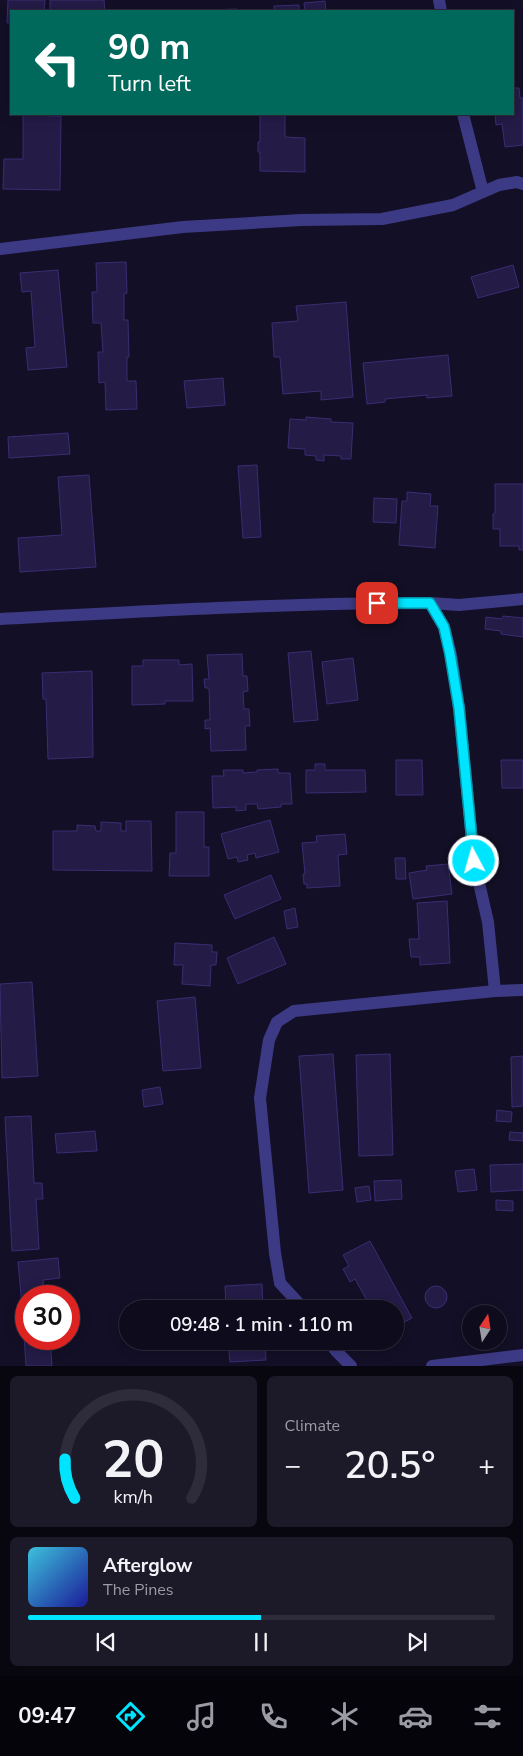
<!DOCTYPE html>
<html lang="en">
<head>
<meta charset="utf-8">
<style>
	:root { --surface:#0e0b1c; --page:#1c1929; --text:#f1f3f6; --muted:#9b9ba3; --line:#2e2b3b; --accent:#00e5ff }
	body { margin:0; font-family:"Nunito Sans",sans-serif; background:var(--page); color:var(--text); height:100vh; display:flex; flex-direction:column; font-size:19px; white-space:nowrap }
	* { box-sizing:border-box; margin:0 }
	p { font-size:16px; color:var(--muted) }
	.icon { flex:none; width:28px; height:28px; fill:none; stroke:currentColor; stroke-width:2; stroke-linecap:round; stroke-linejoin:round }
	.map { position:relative; height:1366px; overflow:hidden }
	.sheet { display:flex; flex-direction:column; gap:10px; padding:10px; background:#08060f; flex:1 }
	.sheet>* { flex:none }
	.banner { position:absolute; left:10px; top:10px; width:504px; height:105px; border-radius:0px; box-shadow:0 2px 12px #0003,0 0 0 1px var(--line); background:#00695c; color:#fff; overflow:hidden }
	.needle { width:32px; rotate:12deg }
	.buttons { position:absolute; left:462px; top:1305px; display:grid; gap:10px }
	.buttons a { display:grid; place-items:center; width:45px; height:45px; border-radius:50%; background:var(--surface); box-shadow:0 2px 12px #0003,0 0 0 1px var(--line); font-size:25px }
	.speed { position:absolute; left:15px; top:1285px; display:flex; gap:10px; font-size:25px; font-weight:700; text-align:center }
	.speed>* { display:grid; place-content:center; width:65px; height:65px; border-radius:50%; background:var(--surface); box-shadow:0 2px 12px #0003,0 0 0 1px var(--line); line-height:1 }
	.speed .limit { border:8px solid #d22; background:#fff; color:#111 }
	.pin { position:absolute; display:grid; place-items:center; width:42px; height:42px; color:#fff; margin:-21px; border-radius:10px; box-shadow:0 2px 8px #0006 }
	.me { position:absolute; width:55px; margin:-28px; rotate:354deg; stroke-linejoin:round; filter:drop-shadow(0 0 4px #0008) }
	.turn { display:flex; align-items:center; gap:18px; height:105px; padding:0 15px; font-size:22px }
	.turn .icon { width:65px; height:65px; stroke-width:2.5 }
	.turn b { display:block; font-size:35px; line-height:42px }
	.big { font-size:38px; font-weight:600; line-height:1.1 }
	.sheet .card { flex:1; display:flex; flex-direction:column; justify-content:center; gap:8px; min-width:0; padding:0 18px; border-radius:8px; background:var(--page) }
	.sheet .dial { align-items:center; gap:0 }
	.dial svg { height:130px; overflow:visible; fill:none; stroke:var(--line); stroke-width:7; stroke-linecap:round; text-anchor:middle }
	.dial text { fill:var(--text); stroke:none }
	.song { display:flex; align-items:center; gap:15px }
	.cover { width:60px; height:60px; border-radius:8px; background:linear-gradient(135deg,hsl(190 70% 55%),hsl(240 70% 35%)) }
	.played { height:5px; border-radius:2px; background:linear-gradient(90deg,var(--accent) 50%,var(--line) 50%) }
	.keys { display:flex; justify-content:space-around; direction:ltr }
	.heat { display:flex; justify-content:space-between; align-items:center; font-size:28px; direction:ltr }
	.sheet .tiles { flex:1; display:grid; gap:10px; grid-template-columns:1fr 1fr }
	.card:last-child { grid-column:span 2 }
	.trip { position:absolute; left:119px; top:1300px; width:285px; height:50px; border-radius:25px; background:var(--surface); box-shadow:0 2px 12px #0003,0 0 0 1px var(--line); font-weight:600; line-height:50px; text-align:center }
	.dock { display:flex; height:80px; justify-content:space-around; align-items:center; background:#06040b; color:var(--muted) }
	.dock .icon { width:35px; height:35px }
	.dock .selected { color:var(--accent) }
	.dock b { font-size:22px; color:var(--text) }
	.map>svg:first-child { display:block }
	.building { fill:#241b47; stroke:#3b2d73 }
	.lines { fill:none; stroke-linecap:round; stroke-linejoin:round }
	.street { stroke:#3d3a85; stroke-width:12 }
	.route-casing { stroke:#0095a6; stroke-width:12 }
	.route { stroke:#00e5ff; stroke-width:9 }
</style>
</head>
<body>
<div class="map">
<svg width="523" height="1366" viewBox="0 0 523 1366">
	<rect width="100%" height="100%" fill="#130f26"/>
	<g class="building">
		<path d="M8,0H45L44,11H11V23H7Z"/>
		<path d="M50,0H104L105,11H50Z"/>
		<path d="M325,1L326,11H305L304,3Z"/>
		<path d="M299,5V11H274V6Z"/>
		<path d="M237,9V11H208V10Z"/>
		<path d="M512,88H519L520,98H523V145L505,147L502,124L496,125L495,114H512Z"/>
		<path d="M260,114H285V137L305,138V172L260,171V152H258V142H260Z"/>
		<path d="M23,115L61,116L60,190L3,189L4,159H23Z"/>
		<path d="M126,262L127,293L124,294V320H128L129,357H127V381H136L137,409L106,410L105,382L99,383L98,352H103L101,323H93L92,292H97L96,263Z"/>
		<path d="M513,265L519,287L478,298L471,277Z"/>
		<path d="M58,270L67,367L28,370L26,348L35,347L31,291L22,292L20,273Z"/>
		<path d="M346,302L353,397L321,400V391L283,394L280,357H274L272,323L298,321L296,306Z"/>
		<path d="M448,355L452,396L427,398V395L385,399V402L367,404L363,363Z"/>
		<path d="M223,378L225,405L187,408L184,381Z"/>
		<path d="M306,417L331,419V422L353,423L351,459H341V456L324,455V461L316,460V456L305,455V449L288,448L290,419L306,420Z"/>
		<path d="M68,433L70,454L9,458L8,437Z"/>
		<path d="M257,465L261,537L243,538L238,466Z"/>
		<path d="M89,475L96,567L20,572L18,538L62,535L58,477Z"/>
		<path d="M495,484H523V550H519V546H500V529H493V514L495,513Z"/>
		<path d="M407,492L431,494L430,506H438L435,548L399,545L402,501H407Z"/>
		<path d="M374,498L397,499L396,523L373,522Z"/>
		<path d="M503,616L523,618V637L501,634V631L485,629L486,617L502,619Z"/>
		<path d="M311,651L318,720L294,722L288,653Z"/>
		<path d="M242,654L243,676H247L248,691L243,692L244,709H249L250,726H245L246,750L211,751L210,728L205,729V720H210L209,688H205L204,679H209L207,655Z"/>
		<path d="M353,658L358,700L327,704L322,662Z"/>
		<path d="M143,660H179V665L192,664L193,701H165V704L132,705V666H143Z"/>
		<path d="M92,671L93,757L48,759L46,699H43L42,673Z"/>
		<path d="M396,760H422L423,795H396Z"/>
		<path d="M501,760H523V788H502Z"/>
		<path d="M315,764H325V770H365L366,792L306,793V770H315Z"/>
		<path d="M278,769V773H290L292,804H281V807L258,809L257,804H246V810L236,811V807L213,808L212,776H224L223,770H243V773L257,772V770Z"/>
		<path d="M176,812H204V847H209V876H169L170,853H176Z"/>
		<path d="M270,820L279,852L256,858L255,853L247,855L248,860L238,862L237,857L228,859L221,834Z"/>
		<path d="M126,821H151L152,871L53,870V831H77V825L95,826L96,831H101V822L121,823V831H126Z"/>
		<path d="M345,834L347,854L338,855L340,886L307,888V884H304L303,874H305L302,843L317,842L316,836Z"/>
		<path d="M395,858H405L406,879H396Z"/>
		<path d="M448,864L452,894L413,899L409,873L427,870L426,866Z"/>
		<path d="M271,875L281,899L235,919L224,895Z"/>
		<path d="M447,901L450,963L420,965V957H411L409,939H419L417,903Z"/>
		<path d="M295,908L298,927L287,929L284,911Z"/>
		<path d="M274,937L286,964L238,984L227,958Z"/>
		<path d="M175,943L212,945V952H217L216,965H211L210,986L182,984L183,965H174Z"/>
		<path d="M32,982L38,1076L2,1078L0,984Z"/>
		<path d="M195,997L201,1068L163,1071L157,1001Z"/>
		<path d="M333,1054L343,1190L309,1193L299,1056Z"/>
		<path d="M390,1054L393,1155L359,1156L356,1055Z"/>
		<path d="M523,1056V1106L512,1107L511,1057Z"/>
		<path d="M160,1087L163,1104L144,1107L142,1090Z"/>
		<path d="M497,1110L512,1112L511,1122L496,1121Z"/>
		<path d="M31,1116L34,1183H42L43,1199H36L39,1249L12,1251L5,1117Z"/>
		<path d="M95,1131L97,1151L57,1153L55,1134Z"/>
		<path d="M510,1132L523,1133V1141L509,1140Z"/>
		<path d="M523,1164V1190L491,1192L490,1165Z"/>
		<path d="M474,1169L477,1190L458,1192L455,1171Z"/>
		<path d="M401,1180L402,1199L375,1201L374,1181Z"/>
		<path d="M369,1186L371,1200L357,1202L355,1188Z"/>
		<path d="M496,1200L513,1201V1211L496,1210Z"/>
		<path d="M370,1241L412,1318L397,1326L395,1323V1309H367L370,1306L355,1279L350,1282L343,1269L349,1266L343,1255Z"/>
		<path d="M58,1258L60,1278L43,1280L45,1296H26V1328H24L18,1262Z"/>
		<path d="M262,1284L263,1309H226L225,1286Z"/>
		<circle cx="436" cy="1297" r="11"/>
		<path d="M24,1335H26V1339H50L52,1366H26Z"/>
		<path d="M228,1341H265L266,1360L230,1362Z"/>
	</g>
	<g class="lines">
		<g class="street">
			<path d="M439,0L441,11"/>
			<path d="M463,114L483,192"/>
			<path d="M0,249L183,227L301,220L382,219L453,205L499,185L517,182L523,184"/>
			<path d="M430,603L459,605L523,599"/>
			<path d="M0,619C144,611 287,603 430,603L444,627L451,655L459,708L474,861L488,922L495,991L523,990"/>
			<path d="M304,1309L280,1283L275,1253L260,1098L269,1040L277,1022L294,1011L495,991"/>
			<path d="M329,1341L336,1351L351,1366"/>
			<path d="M432,1366L523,1355"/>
		</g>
	</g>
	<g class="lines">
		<defs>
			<path id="route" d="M377,603H430L444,627L450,654L459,708L474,861"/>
		</defs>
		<use href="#route" class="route-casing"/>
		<use href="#route" class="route"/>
	</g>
</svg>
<div class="buttons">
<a><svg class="needle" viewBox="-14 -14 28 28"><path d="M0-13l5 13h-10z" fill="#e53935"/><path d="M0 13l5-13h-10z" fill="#9b9ba3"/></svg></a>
</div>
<div class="speed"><div class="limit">30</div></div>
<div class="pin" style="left:377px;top:603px;background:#d93025"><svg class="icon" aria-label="arrive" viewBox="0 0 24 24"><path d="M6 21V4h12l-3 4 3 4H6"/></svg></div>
<svg class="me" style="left:474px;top:861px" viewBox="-20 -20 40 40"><circle r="17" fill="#00e5ff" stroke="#fff" stroke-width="3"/><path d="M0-11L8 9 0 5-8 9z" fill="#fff"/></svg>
<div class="trip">09:48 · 1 min · 110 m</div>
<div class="banner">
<div class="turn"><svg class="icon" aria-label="left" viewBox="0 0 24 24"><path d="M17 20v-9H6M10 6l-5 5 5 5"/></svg><div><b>90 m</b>Turn left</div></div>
</div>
</div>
<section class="sheet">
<div class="tiles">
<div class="card dial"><svg viewBox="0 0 100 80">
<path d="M14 69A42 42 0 1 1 86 69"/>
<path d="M14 69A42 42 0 0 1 8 45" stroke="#00e5ff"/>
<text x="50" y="56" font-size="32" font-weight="700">20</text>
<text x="50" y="72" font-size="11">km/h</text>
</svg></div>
<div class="card"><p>Climate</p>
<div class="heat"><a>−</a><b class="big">20.5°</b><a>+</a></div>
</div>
<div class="card">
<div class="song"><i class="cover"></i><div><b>Afterglow</b><p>The Pines</p></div></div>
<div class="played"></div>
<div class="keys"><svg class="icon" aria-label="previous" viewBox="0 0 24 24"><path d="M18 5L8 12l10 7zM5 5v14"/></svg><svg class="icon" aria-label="pause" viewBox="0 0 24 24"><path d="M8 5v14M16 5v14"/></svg><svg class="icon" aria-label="next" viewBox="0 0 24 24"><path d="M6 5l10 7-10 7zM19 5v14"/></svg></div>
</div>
</div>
</section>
<nav class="dock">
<b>09:47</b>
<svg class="icon selected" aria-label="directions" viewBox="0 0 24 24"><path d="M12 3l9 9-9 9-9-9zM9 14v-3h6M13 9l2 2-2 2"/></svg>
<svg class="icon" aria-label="music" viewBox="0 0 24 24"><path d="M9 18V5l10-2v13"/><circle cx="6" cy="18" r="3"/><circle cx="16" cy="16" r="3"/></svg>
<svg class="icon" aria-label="phone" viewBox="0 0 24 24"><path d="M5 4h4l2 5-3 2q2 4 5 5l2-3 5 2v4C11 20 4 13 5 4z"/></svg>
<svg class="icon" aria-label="climate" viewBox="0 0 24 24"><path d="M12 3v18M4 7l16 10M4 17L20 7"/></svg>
<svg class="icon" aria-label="car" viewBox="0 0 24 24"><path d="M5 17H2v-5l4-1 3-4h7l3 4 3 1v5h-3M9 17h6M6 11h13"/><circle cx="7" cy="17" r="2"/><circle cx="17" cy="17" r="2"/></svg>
<svg class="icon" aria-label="filters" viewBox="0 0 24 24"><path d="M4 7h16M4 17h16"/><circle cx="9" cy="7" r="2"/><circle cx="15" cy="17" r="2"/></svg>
</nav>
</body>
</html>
